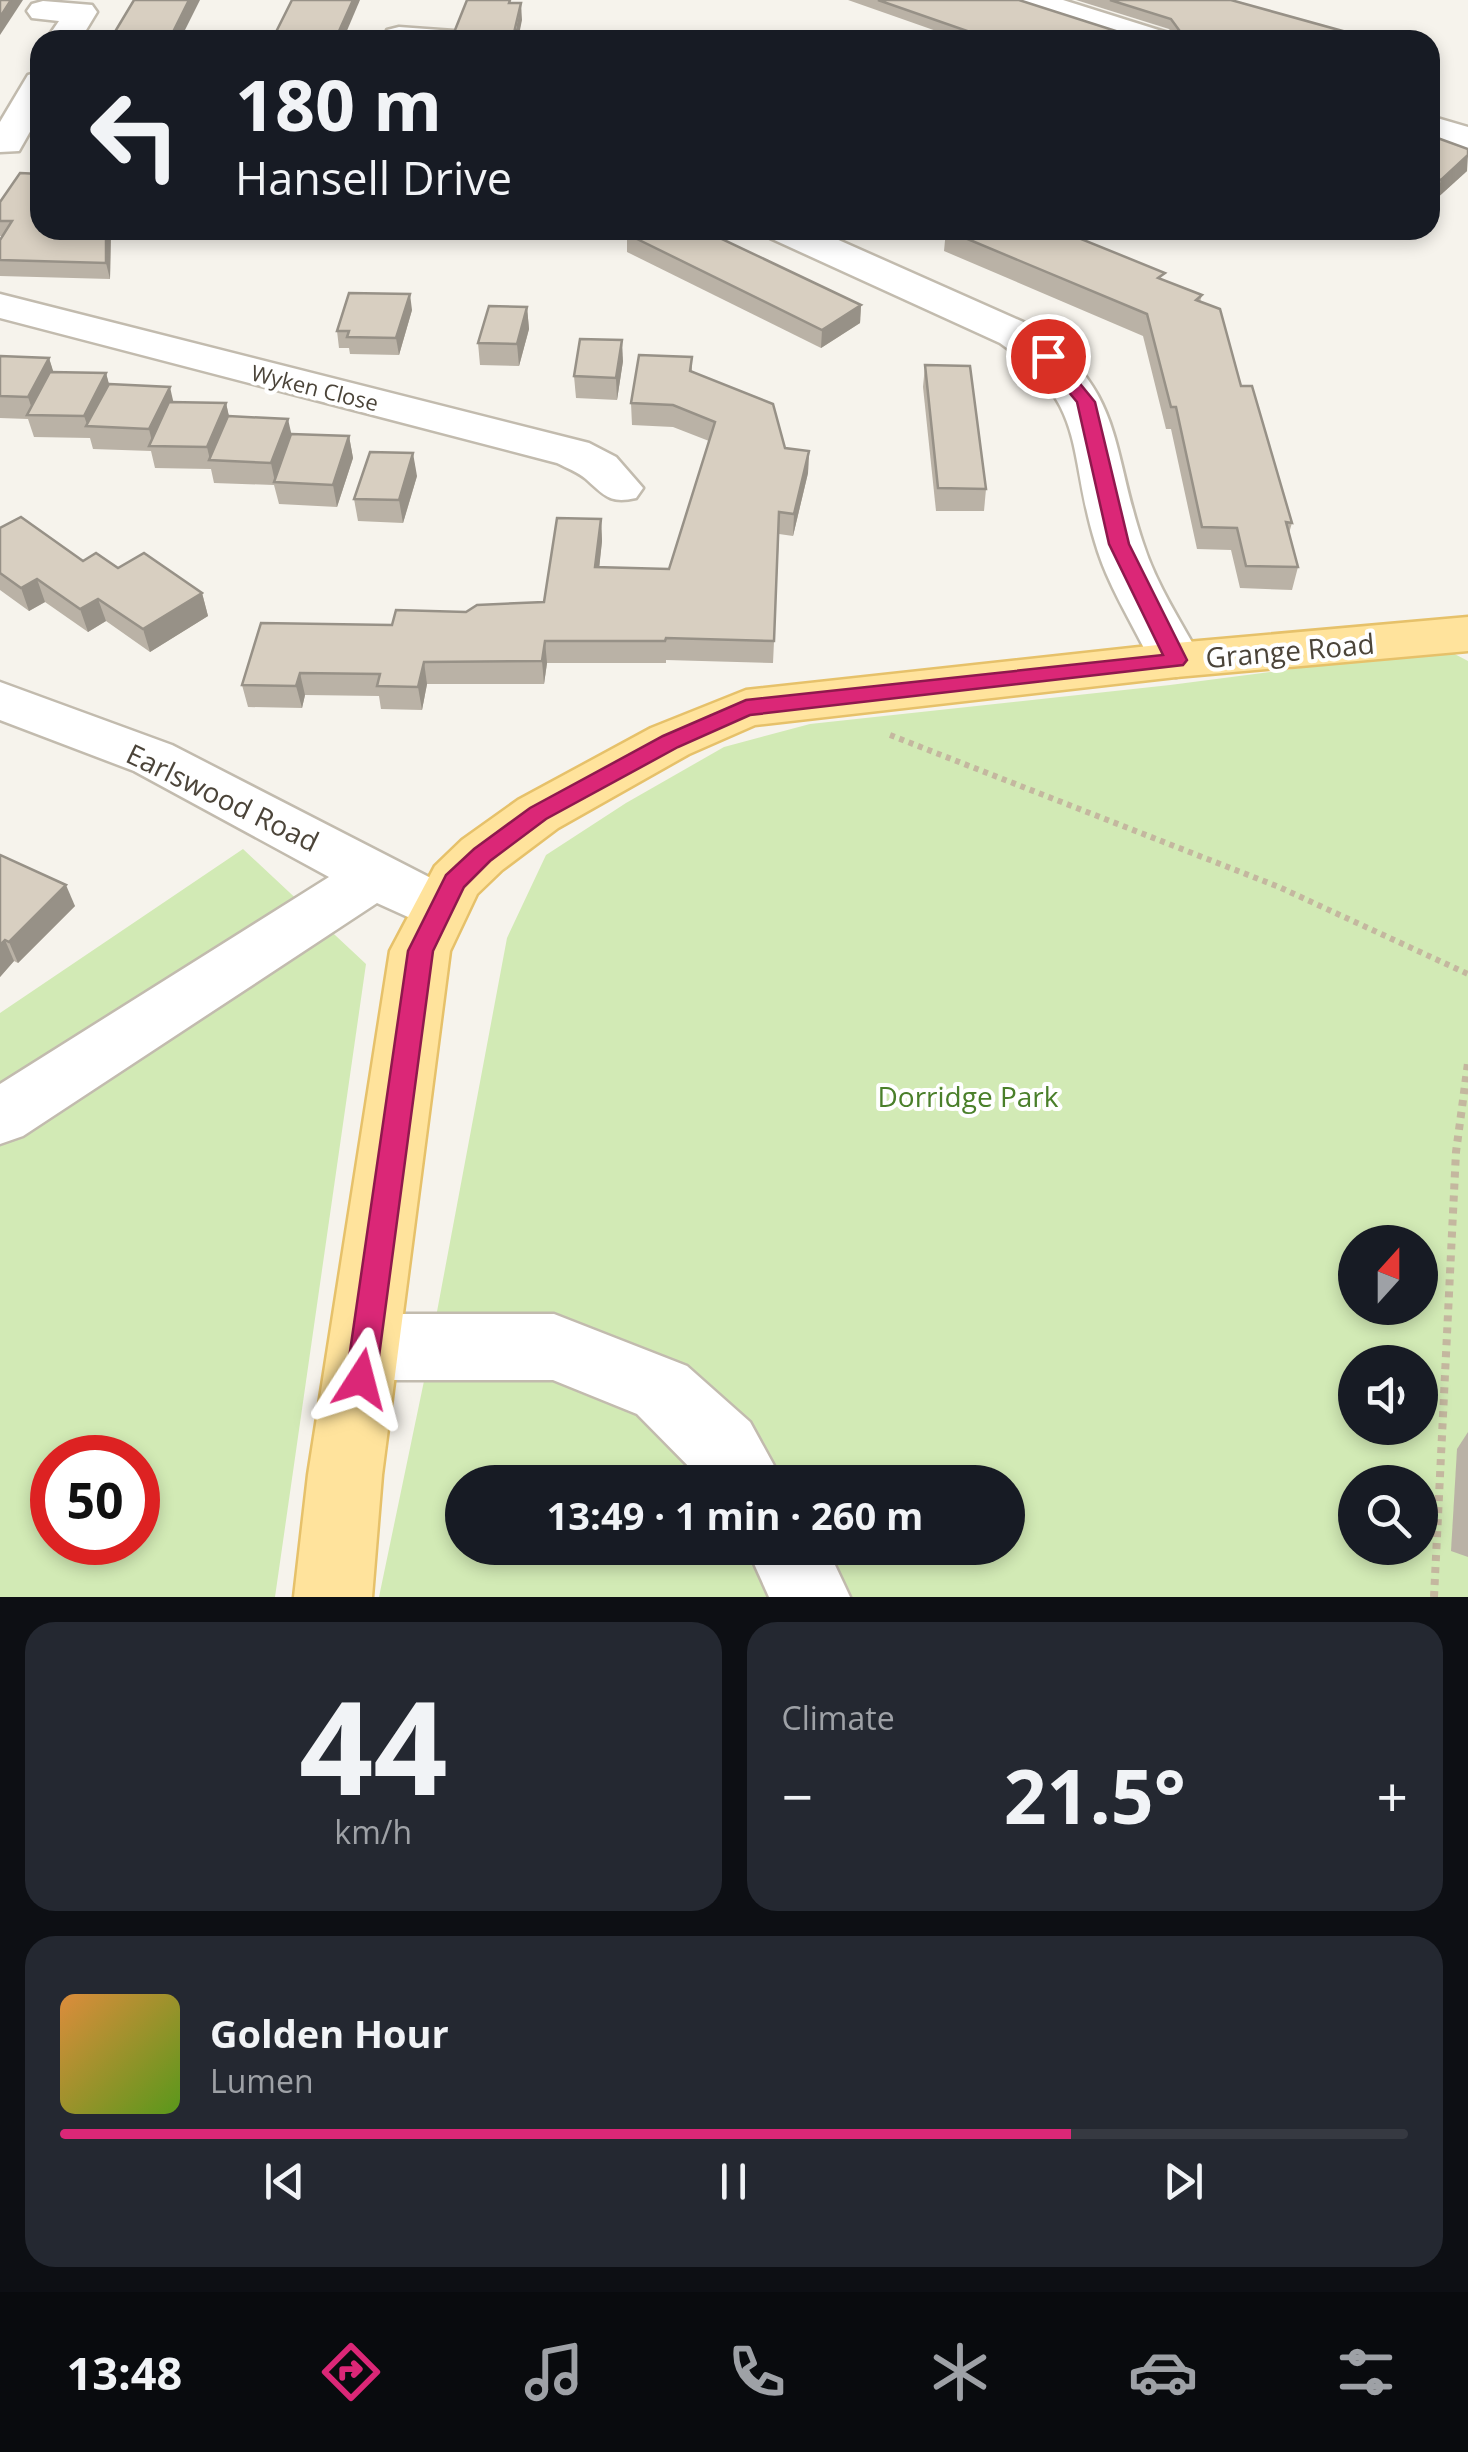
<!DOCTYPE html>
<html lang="en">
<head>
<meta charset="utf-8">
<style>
	:root { --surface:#171b24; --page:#242831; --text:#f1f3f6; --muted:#9ea1a6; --line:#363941; --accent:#db2777 }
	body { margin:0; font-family:"Open Sans",sans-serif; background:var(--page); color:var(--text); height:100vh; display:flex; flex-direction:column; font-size:38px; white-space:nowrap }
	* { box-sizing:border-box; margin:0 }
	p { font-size:32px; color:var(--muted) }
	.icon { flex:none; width:55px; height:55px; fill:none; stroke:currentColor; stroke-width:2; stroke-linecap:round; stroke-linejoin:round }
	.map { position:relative; height:1597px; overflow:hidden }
	.sheet { display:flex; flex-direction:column; gap:25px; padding:25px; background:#0d0f14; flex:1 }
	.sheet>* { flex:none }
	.guide { position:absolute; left:30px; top:30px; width:1410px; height:210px; border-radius:30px; box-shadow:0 5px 15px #0003; background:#171b24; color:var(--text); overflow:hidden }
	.needle { width:65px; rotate:21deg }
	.controls { position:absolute; left:1338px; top:1225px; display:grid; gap:20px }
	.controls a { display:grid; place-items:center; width:100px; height:100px; border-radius:50%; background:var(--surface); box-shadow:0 5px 15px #0003; font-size:50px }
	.speed { position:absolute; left:30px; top:1435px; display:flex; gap:20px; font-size:50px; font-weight:700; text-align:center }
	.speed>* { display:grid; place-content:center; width:130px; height:130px; border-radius:50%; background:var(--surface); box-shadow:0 5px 15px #0003; line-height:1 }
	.speed .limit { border:15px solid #d22; background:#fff; color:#111 }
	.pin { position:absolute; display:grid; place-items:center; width:85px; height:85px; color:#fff; margin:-42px; border:5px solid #fff; border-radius:50%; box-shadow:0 2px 10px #0007 }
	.me { position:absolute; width:110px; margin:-55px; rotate:9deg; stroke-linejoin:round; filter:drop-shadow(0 0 8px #0008) }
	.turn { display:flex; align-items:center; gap:35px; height:210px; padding:0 40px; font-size:45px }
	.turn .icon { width:130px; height:130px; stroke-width:2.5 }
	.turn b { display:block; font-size:70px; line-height:85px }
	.big { font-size:75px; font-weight:700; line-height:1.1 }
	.sheet .widget { flex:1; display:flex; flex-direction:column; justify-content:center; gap:15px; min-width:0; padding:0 35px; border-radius:30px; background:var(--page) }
	.sheet .dial { align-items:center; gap:0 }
	.dial b { font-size:130px; line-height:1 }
	.song { display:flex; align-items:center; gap:30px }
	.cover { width:120px; height:120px; border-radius:15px; background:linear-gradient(135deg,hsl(30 70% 55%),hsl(90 70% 35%)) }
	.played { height:10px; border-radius:5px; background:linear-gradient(90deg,var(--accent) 75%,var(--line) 75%) }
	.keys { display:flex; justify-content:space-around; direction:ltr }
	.heat { display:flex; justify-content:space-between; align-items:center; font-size:55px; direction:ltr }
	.sheet .tiles { flex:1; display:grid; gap:25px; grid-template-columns:1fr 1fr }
	.widget:last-child { grid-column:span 2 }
	.trip { position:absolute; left:445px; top:1465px; width:580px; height:100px; border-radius:50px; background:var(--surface); box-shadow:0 5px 15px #0003; font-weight:700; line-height:100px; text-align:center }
	.dock { display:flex; height:160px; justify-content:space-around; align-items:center; background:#090b0e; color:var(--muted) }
	.dock .icon { width:70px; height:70px }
	.dock .active { color:var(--accent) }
	.dock b { font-size:45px; color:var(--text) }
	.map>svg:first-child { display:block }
	.green { fill:#d2eab5; fill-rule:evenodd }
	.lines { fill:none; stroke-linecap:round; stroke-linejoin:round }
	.minor-casing { stroke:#c2bbae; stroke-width:5 }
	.major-casing { stroke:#e6c16a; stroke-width:5 }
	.path-far1 { stroke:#c4b79f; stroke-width:6; stroke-dasharray:5 5; stroke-linecap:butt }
	.path { stroke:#c4b79f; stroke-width:8; stroke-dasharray:6 6; stroke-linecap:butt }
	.minor { fill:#fff; fill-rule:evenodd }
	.major { fill:#ffe39c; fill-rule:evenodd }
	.wall { fill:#bab2a6 }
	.shaded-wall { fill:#979187 }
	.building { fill:#d8cfc1; stroke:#979187; stroke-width:2.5 }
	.route { fill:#db2777; stroke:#8e194d; stroke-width:2.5 }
	.labels { text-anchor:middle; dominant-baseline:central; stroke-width:8; stroke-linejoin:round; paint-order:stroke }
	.far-street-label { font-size:22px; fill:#4b4439; stroke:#fff }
	.street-label { font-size:28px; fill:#4b4439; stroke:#fff }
	.park-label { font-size:28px; fill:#4a7f2a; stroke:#fff }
</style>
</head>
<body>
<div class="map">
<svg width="1468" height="1597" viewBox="0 0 1468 1597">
	<rect width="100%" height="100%" fill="#f6f3ec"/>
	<g class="green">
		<path d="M1445,649L1468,661V1597H379L424,1381L507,938L546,855L626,803L724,747L810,724L1170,685ZM1355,1242H1420V1308H1355ZM1355,1362H1420V1428H1355ZM462,1482H1008V1548H462ZM1355,1482H1420V1548H1355Z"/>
		<path d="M243,849L366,964L275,1597H0V1013ZM52,1458H138V1542H52Z"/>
	</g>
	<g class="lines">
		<defs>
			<g id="minor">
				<path d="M1014,0H1063L1168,33L1173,40H1122L1019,7Z"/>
				<path d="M43,1L92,5L97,12L80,40H46L59,21L32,18L27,11L32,4Z"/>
				<path d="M399,27L454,31L459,38L385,40L387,30Z"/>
				<path d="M40,72V114L19,151L0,152V122L28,75Z"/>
				<path d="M1430,116L1468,127V150L1430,139Z"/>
				<path d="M765,230H816L1030,325C1125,390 1110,446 1143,543C1156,584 1181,622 1202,660L1194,672L1176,677L1158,672L1150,660C1131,621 1107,584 1095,542C1067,451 1089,405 1000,343L770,238Z"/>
				<path d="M0,294L589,443L616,457L643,488L636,498C610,504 605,496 586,479C578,472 567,468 557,463L0,318Z"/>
				<path d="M0,682L172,745L460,893L468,909L460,925L439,931L377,903L23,1136L0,1144V1084L329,877L134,771L0,720Z"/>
				<path d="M366,1314H554L687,1366L750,1422L783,1482H704L637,1414L553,1380H366L341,1370L331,1347L341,1324Z"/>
				<path d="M747,1548H827L850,1597H769Z"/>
			</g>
			<path id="major" d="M1468,617V651L1176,677L755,725L689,754L558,828L502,870L477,894L450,951L382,1475L372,1597H294L308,1475L390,951L435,866L462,840L518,800L651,728L746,690L1176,643Z"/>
		</defs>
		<use href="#minor" class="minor-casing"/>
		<use href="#major" class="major-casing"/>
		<path class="path-far1" d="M890,735L1279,887L1468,974"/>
		<path class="path" d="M1434,1597L1456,1152L1468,1063"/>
		<use href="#minor" class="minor"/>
		<use href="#major" class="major"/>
	</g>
	<g class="wall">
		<path d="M848,0H1019L1122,33H1172L1169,29L1076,0H1231L1356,40H962Z"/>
		<path d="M1430,138L1467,171L1435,200L1430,199Z"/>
		<path d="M0,202L40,230H111L110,279L0,276V240L2,236H0Z"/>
		<path d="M946,230L1163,280L1202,295L1200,302L1241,386L1292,523L1289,533L1298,567L1292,590L1240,588L1231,550L1197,549L1171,429H1166L1143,336L944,251Z"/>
		<path d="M627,234L861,305L860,323L821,348L627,252Z"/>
		<path d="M527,307L529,329L519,366L480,365L478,343Z"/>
		<path d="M412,310L399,355L350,354L349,348H339L337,331Z"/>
		<path d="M0,356L49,358L53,372L106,373L109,385L173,402L226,403L229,417L291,434L349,436L353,458L337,507L279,504L274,485L214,483L211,469L155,468L151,451L93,449L90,438L34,437L28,419L0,418Z"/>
		<path d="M692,357V372L785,448L809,451L808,473L793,536L779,534L773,663L666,660V663H547L544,684H427L422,710L381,709L379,696L305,695L302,708L248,707L242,685L392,625L466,612L544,602L601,519L602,541L599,567L669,569L709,441L673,427L632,425L631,403Z"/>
		<path d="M623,361L617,400L576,398L574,376Z"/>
		<path d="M925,365L986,489L984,511H936L923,387Z"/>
		<path d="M417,476L403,523L358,521L354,499Z"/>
		<path d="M0,528L83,561L118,568L202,593L208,616L150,652L106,621L88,632L45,602L29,611L0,590Z"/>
		<path d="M0,855L75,906L18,963L14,961L0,977Z"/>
		<path d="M1468,1432V1557L1451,1551L1457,1449Z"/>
	</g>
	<g class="shaded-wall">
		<path d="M11,0H23L0,35V17Z"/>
		<path d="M189,0H200L180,40H169Z"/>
		<path d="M353,0H360L343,40H335Z"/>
		<path d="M521,3L522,20L518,40H514Z"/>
		<path d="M1468,155L1467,171L1435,200L1441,180Z"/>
		<path d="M106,230H111L110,279L106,263Z"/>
		<path d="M410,294L412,310L399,355L396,338Z"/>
		<path d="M861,305L860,323L821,348L822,330Z"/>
		<path d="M527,307L529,329L519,366L517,344Z"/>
		<path d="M622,340L623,361L617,400L616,378Z"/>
		<path d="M49,358L56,380L34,415L28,397Z"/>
		<path d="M106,373L112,395L88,427L84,416Z"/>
		<path d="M170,387L175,409L153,446L149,429Z"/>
		<path d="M226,403L231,425L210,460L207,447Z"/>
		<path d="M288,419L293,441L275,482L271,463Z"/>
		<path d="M349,436L353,458L337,507L333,485Z"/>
		<path d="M809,451L808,473L793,536L794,514Z"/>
		<path d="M413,453L417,476L403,523L399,500Z"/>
		<path d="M601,519L602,541L597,589L595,567Z"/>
		<path d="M37,579L45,602L29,611L21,588Z"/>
		<path d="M202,593L208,616L150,652L143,629Z"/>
		<path d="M98,599L106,621L88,632L80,609Z"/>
		<path d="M545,641L547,663L544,684L542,661Z"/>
		<path d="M424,662L427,684L422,710L418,687Z"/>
		<path d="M300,673L305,695L302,708L296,686Z"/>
		<path d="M66,885L75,906L18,963L9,942Z"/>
		<path d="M5,940L14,961L0,977V945Z"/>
	</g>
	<g class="building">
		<path d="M0,0H11L0,17Z"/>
		<path d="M134,0H189L169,40H110Z"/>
		<path d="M292,0H353L335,40H272Z"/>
		<path d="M467,0H510L509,3H521L513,37L521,40H451Z"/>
		<path d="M878,0H1019L1122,33H1175L1179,30L1171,19L1110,0H1231L1357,35L1356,40H993Z"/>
		<path d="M1432,136L1468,149V155L1441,180L1430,176V138Z"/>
		<path d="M20,173L40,174V230H106V263L0,260V240L12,221H0V202Z"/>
		<path d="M629,230H703L861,305L822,330L627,234Z"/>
		<path d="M946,230H1059L1165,273L1158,278L1202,295L1196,300L1220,309L1241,386H1252L1292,523L1286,522L1298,567L1246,566L1237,528L1202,527L1176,407H1171L1147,314Z"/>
		<path d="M349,293L410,294L396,338L347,337L349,331H337Z"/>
		<path d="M489,306L527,307L517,344L478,343Z"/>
		<path d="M580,339L622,340L616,378L574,376Z"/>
		<path d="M639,355L692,357L690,371L773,404L785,448L809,451L794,514L779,512L774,641L666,638L665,641H545L542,661L424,662L418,687L377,686L380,674L300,673L296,686L242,685L261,623L392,625L396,610L466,612L477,605L544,602L557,518L601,519L595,567L669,569L715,422L673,405L631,403Z"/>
		<path d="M0,356L49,358L28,397L0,396Z"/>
		<path d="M925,365L970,366L986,489L938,488Z"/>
		<path d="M50,372L106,373L84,416L27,415Z"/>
		<path d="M109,384L170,387L149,429L86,426Z"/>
		<path d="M169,402L226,403L207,447L149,446Z"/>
		<path d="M228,416L288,419L271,463L209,460Z"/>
		<path d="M291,434L349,436L333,485L274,482Z"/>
		<path d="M370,452L413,453L399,500L354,499Z"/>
		<path d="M21,517L83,561L96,553L118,568L144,553L202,593L143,629L98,599L80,609L37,579L21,588L0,573V528Z"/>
		<path d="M0,855L66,885L9,942L5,940L0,945Z"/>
	</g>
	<path class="route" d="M1048,351L1054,352L1095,402L1129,544L1187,660L1183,665L750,715L678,747L546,819L490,861L464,887L433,951L376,1379L371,1389L361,1393L351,1389L346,1379L408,951L446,875L474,849L530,808L663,736L746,700L1163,655L1109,544L1077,402L1039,356Z"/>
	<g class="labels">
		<g class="far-street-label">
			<text transform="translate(315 387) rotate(14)">Wyken Close</text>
		</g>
		<g class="street-label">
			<text transform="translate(1290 650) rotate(-5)">Grange Road</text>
			<text transform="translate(223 797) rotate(26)">Earlswood Road</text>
		</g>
		<g class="park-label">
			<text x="968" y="1096">Dorridge Park</text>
		</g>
	</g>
</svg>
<div class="controls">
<a><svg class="needle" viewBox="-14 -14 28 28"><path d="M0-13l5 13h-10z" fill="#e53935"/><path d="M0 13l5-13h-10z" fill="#9ea1a6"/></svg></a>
<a><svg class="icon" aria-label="sound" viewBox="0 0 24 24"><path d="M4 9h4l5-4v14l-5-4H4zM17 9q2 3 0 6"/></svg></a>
<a><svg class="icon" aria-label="search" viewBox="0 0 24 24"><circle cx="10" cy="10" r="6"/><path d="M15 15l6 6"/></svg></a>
</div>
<div class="speed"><div class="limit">50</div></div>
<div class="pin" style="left:1048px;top:356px;background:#d93025"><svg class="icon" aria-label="arrive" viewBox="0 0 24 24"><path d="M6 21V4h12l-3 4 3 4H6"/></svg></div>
<svg class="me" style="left:361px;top:1379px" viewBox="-20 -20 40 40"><path d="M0-17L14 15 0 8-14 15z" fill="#db2777" stroke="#fff" stroke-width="4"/></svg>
<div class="trip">13:49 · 1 min · 260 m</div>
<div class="guide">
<div class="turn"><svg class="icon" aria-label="left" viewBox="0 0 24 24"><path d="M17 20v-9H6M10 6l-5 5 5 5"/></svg><div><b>180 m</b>Hansell Drive</div></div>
</div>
</div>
<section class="sheet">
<div class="tiles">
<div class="widget dial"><b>44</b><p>km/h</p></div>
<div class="widget"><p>Climate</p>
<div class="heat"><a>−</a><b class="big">21.5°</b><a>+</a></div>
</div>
<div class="widget">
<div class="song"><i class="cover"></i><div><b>Golden Hour</b><p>Lumen</p></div></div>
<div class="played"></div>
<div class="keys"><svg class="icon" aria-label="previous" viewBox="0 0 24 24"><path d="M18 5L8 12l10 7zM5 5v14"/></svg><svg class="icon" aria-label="pause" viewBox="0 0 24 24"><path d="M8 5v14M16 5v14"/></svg><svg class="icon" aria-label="next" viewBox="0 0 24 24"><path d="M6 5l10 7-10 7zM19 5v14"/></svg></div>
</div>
</div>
</section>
<nav class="dock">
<b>13:48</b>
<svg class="icon active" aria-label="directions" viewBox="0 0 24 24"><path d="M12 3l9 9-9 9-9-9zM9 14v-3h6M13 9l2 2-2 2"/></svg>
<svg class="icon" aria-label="music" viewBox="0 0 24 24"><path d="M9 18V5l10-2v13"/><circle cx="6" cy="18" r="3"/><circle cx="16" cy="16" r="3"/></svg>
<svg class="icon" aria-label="phone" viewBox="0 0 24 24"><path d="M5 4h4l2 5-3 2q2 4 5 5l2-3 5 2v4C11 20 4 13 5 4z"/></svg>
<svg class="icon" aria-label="climate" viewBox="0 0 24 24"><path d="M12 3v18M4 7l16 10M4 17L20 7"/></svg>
<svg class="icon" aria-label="car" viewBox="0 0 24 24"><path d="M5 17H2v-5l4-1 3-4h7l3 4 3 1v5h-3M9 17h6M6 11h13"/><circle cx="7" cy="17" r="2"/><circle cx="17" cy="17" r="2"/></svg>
<svg class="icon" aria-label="filters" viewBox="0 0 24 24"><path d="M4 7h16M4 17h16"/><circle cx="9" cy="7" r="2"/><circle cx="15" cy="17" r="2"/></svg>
</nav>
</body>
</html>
